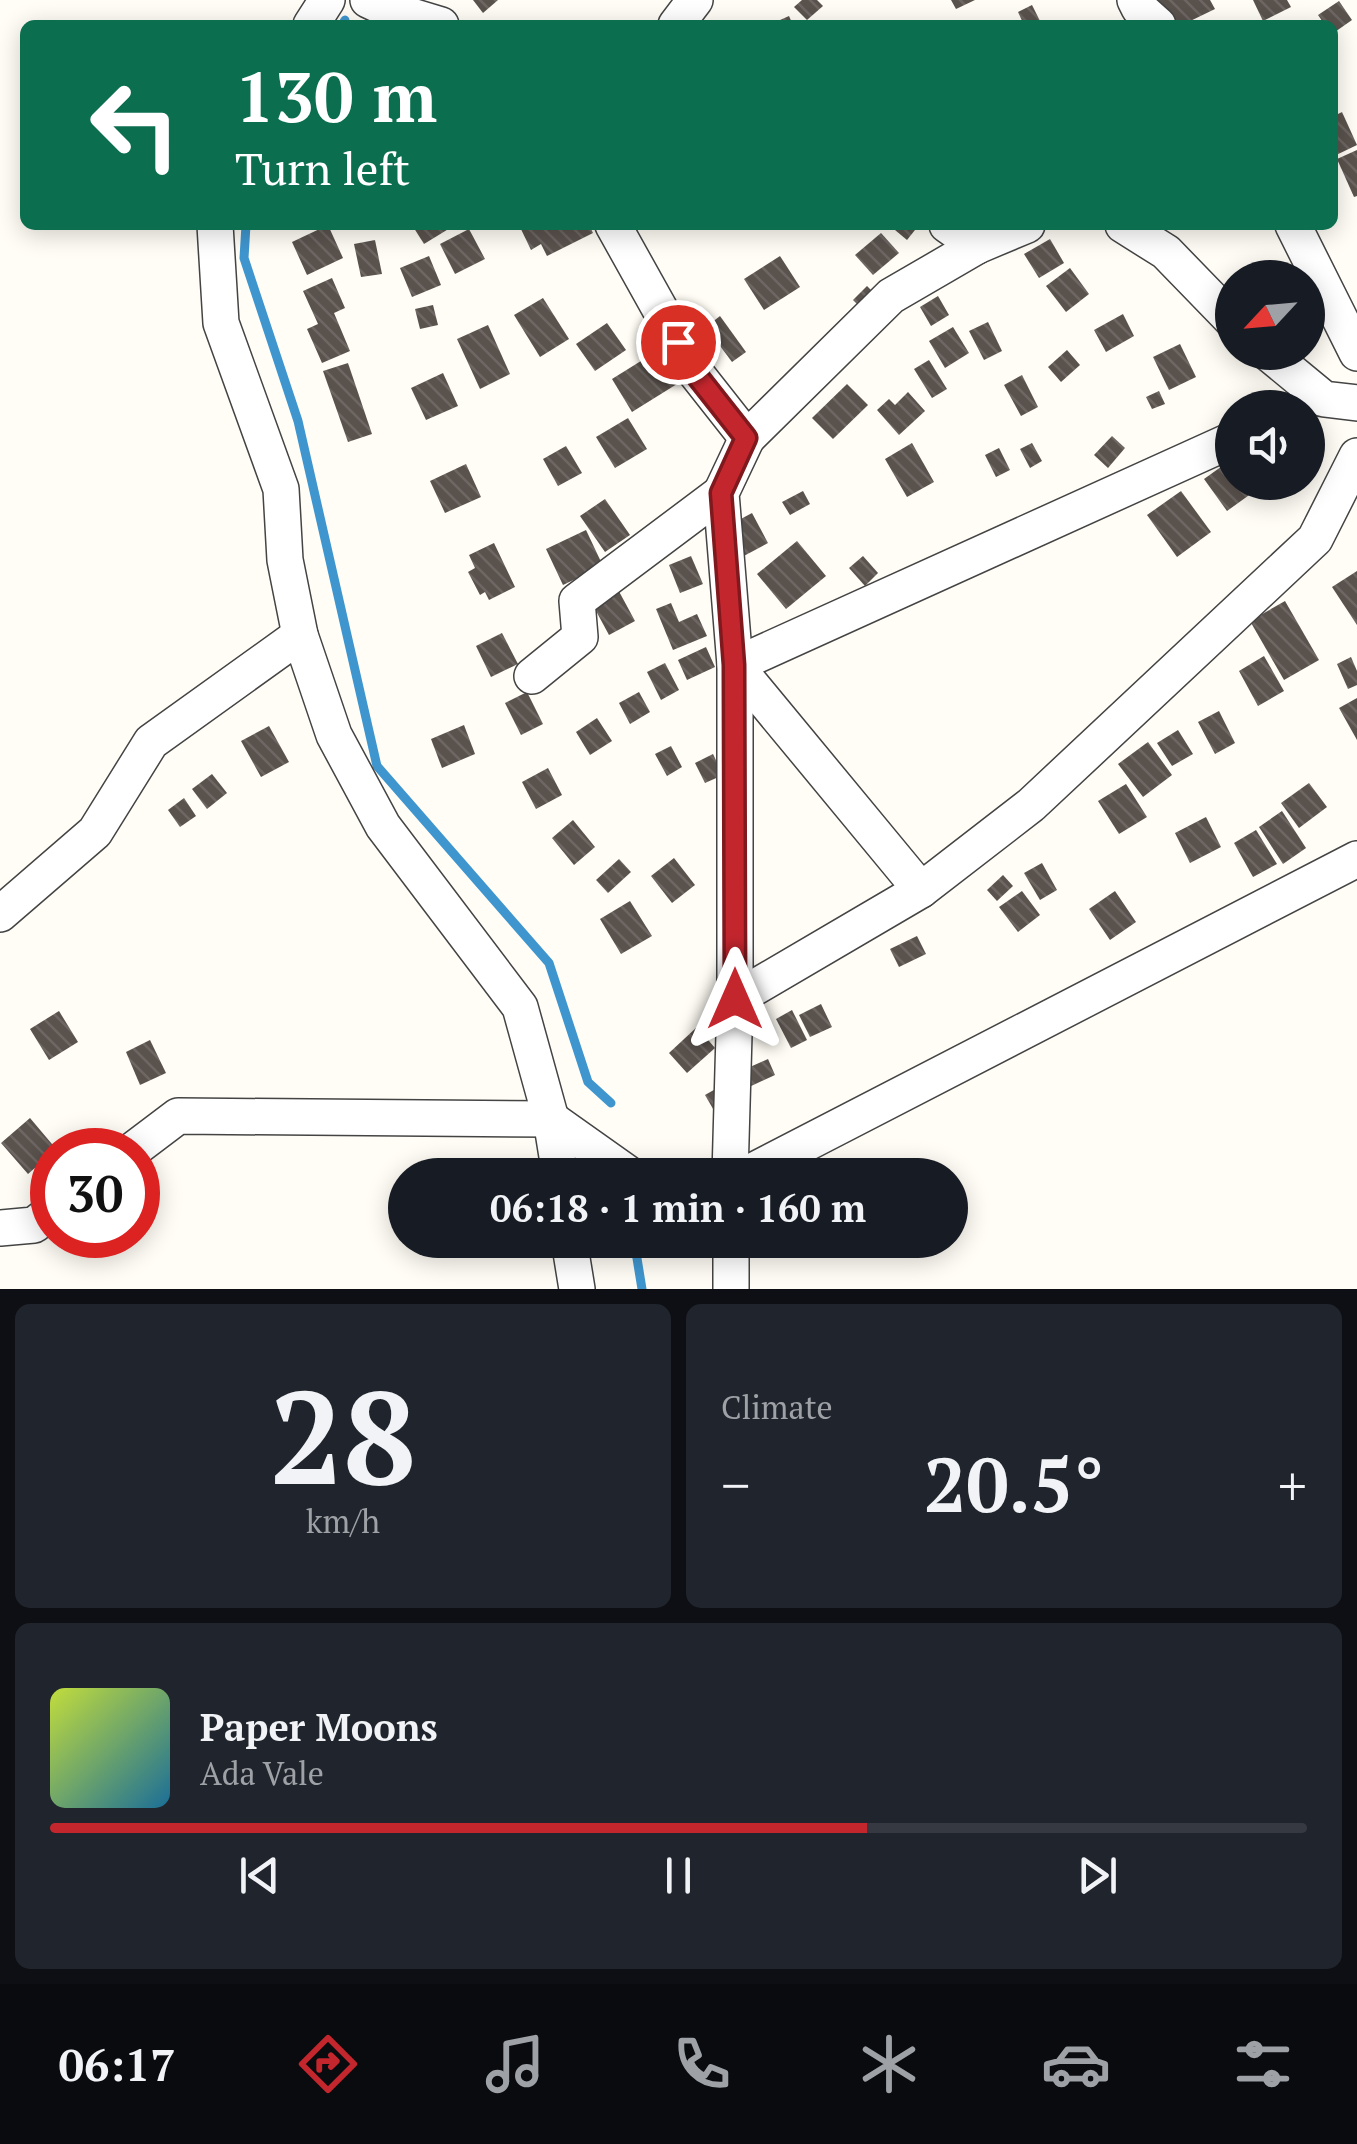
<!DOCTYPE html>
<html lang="en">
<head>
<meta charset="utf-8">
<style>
	:root { --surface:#171b24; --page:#20242c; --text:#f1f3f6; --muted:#9ea1a6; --line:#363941; --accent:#c4262e }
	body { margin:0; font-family:"PT Serif",serif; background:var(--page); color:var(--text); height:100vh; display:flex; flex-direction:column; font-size:38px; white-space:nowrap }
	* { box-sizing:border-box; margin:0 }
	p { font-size:32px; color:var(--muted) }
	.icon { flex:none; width:55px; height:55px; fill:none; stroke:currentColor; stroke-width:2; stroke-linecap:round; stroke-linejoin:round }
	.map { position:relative; height:1289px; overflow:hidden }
	.panel { display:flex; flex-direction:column; gap:15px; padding:15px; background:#0d0f14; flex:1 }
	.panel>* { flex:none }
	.banner { position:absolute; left:20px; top:20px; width:1318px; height:210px; border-radius:15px; box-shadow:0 5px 25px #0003; background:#0b6e4f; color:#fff; overflow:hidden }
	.needle { width:65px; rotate:244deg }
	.buttons { position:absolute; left:1215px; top:260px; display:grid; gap:20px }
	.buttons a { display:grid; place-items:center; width:110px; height:110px; border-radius:50%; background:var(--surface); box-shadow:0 5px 25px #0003; font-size:50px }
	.speed { position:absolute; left:30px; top:1128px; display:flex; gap:20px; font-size:50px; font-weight:700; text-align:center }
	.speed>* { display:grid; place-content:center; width:130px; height:130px; border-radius:50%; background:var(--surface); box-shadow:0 5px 25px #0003; line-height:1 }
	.speed .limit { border:15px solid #d22; background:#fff; color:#111 }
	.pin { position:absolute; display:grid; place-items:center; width:85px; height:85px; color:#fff; margin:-42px; border:5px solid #fff; border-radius:50%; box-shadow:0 2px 10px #0007 }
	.me { position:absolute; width:110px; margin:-55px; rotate:0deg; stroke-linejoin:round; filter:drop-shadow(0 0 8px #0008) }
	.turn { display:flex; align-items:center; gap:35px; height:210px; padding:0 50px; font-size:45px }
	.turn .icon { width:130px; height:130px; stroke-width:2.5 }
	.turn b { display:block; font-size:70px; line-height:85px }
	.big { font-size:75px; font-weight:700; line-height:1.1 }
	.panel .card { flex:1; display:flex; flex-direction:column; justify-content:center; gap:15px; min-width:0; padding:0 35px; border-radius:15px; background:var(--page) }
	.panel .dial { align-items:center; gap:0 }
	.dial b { font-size:130px; line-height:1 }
	.song { display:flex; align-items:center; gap:30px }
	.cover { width:120px; height:120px; border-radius:15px; background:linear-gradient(135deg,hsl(70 70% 55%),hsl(200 70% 35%)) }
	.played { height:10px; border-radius:5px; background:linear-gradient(90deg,var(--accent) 65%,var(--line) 65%) }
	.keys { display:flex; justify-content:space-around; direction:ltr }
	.heat { display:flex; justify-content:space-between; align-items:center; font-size:55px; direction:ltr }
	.panel .tiles { flex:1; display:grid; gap:15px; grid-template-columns:1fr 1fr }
	.card:last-child { grid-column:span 2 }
	.trip { position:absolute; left:388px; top:1158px; width:580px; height:100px; border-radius:50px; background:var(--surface); box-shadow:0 5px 25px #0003; font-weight:700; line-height:100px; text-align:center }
	.tabs { display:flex; height:160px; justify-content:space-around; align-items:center; background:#090b0e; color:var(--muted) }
	.tabs .icon { width:70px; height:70px }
	.tabs .active { color:var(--accent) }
	.tabs b { font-size:45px; color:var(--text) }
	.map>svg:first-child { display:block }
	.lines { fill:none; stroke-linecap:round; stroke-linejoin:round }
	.stream { stroke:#3f96cf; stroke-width:9 }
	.building { fill:url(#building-back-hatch) }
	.minor-casing { stroke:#444; stroke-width:38 }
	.minor { stroke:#fff; stroke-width:35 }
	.route-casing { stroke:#7f191e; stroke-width:25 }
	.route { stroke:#c4262e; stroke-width:18 }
</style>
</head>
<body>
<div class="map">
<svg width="1357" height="1289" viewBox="0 0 1357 1289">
	<defs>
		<pattern id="building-back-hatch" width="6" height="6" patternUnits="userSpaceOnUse" patternTransform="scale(2.5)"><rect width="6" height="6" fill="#5a524d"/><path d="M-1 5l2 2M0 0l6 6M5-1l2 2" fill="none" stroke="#6d6662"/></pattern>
	</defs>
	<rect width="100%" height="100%" fill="#fffdf5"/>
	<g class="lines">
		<g class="stream">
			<path d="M342,25L345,20"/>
			<path d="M246,225L244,258L298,421L377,766L549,963L588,1082L611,1103"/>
			<path d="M634,1240L642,1289"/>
		</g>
	</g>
	<g class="building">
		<path d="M473,0H498L483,13Z"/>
		<path d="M802,0H817L823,6L807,20L794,7Z"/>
		<path d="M951,0H975L956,9Z"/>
		<path d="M1157,0H1210L1215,9L1182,25H1170Z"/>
		<path d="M1253,0H1287L1291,7L1263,21Z"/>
		<path d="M1339,1L1352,20L1332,34V25H1325L1318,15Z"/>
		<path d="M1032,5L1042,25H1024L1018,12Z"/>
		<path d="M789,16L793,25H769Z"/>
		<path d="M1342,112L1357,145L1332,157V117Z"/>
		<path d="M1357,150V196L1354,197L1337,159Z"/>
		<path d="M328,225L343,258L307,275L292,242Z"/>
		<path d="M412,225H455L424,244Z"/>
		<path d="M519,225H589L593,233L547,256L541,244L531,250Z"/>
		<path d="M889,225H919L907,240Z"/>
		<path d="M469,229L485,259L455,274L440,244Z"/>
		<path d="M881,233L899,253L873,275L855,255Z"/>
		<path d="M1050,239L1064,263L1039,278L1024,254Z"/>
		<path d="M375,240L382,274L361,277L354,244Z"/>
		<path d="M429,256L441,285L412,297L400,268Z"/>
		<path d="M780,256L800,287L764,310L744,279Z"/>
		<path d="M1070,268L1089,294L1066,312L1046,286Z"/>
		<path d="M332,278L345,308L334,313L350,351L322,363L307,329L318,324L303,291Z"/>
		<path d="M867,286L878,297L864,311L853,300Z"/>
		<path d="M938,296L949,315L931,326L920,307Z"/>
		<path d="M543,298L569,339L540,357L514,315Z"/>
		<path d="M433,305L438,325L420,329L415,309Z"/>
		<path d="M1123,314L1134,336L1106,352L1094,330Z"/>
		<path d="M720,316L746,352L732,362L706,327Z"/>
		<path d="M988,322L1002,351L984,360L969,331Z"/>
		<path d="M607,323L626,350L595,371L576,344Z"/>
		<path d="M488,325L510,374L480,389L457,339Z"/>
		<path d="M953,327L969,353L945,368L929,341Z"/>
		<path d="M1180,344L1196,377L1169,390L1153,357Z"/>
		<path d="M665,346L685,379L632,412L612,379Z"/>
		<path d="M1067,350L1080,365L1061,382L1048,367Z"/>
		<path d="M929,360L947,389L932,398L914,369Z"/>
		<path d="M348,363L372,434L348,442L323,371Z"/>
		<path d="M443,373L458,406L426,420L411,388Z"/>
		<path d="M1022,375L1038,407L1021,416L1004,385Z"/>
		<path d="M847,384L868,405L833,439L812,418Z"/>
		<path d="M1159,391L1165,404L1152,409L1146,397Z"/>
		<path d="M908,392L925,411L899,435L877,410L889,399L895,405Z"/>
		<path d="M628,418L647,449L615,468L596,437Z"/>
		<path d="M1112,436L1125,448L1108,468L1094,455Z"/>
		<path d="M912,443L934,482L907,497L885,459Z"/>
		<path d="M1032,443L1042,461L1030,468L1020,449Z"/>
		<path d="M566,446L582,473L558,486L543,459Z"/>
		<path d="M999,448L1010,470L996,477L985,455Z"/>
		<path d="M1232,459V482H1255L1259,488L1227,511L1204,479Z"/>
		<path d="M466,464L481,497L445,513L430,481Z"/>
		<path d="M1269,482H1301L1278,497Z"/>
		<path d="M803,491L810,504L790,515L782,502Z"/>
		<path d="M1181,491L1211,532L1177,557L1147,515Z"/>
		<path d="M605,499L630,535L605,552L580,516Z"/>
		<path d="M752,513L768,543L740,558L724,528Z"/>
		<path d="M586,530L603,566L563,585L546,549Z"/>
		<path d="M797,541L826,576L786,609L757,574Z"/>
		<path d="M494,543L515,587L489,600L485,592L480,595L468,572L475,568L469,555Z"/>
		<path d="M691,556L703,584L680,593L669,565Z"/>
		<path d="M863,556L878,573L865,586L849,568Z"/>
		<path d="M1357,571V625L1332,587Z"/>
		<path d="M615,584L635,621L609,635L589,598Z"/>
		<path d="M1285,601L1319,660L1284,680L1250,621Z"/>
		<path d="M671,603L679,622L697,614L707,636L673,650L656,609Z"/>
		<path d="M502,633L518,664L491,677L476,646Z"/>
		<path d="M706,647L715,667L687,680L678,660Z"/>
		<path d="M1264,656L1284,691L1258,706L1239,671Z"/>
		<path d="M1351,657L1357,671V685L1348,689L1337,664Z"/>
		<path d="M665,663L679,690L661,700L647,672Z"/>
		<path d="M527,692L543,724L521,735L505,703Z"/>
		<path d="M639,692L650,712L630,724L619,703Z"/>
		<path d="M1357,698V740L1339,708Z"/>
		<path d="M1219,711L1235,743L1215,754L1198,722Z"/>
		<path d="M597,718L612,741L590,755L576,732Z"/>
		<path d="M464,725L475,754L442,768L431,739Z"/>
		<path d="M269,726L289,762L261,777L241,741Z"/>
		<path d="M1178,730L1193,754L1172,766L1157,743Z"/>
		<path d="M1148,742L1172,775L1143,797L1118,764Z"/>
		<path d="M671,746L682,767L667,776L655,754Z"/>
		<path d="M713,754L723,775L705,783L695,763Z"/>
		<path d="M548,768L562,795L536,809L522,782Z"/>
		<path d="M212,774L227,793L207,809L192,789Z"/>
		<path d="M1309,783L1327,807L1299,828L1281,803Z"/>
		<path d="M1126,784L1147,817L1119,834L1098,801Z"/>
		<path d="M184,798L196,816L180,827L168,810Z"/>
		<path d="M1282,811L1306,848L1283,864L1259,827Z"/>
		<path d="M1206,817L1221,847L1190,863L1175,833Z"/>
		<path d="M573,820L595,847L574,865L552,838Z"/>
		<path d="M1256,830L1277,864L1253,877L1234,843Z"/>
		<path d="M674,858L695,885L672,903L651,876Z"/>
		<path d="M619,859L631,872L608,893L596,880Z"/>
		<path d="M1042,863L1057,890L1040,900L1024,873Z"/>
		<path d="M1003,875L1013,886L997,901L987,890Z"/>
		<path d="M1022,891L1040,915L1018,932L999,907Z"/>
		<path d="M1115,891L1136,922L1110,940L1089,909Z"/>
		<path d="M630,901L652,936L621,954L600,919Z"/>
		<path d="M917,936L926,954L899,967L890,949Z"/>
		<path d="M821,1004L832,1027L810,1037L799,1015Z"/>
		<path d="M792,1010L807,1040L791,1048L776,1019Z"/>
		<path d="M59,1011L78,1042L49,1060L30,1029Z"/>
		<path d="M697,1027L715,1048L687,1073L669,1053Z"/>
		<path d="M150,1040L166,1073L140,1085L126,1052Z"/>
		<path d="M768,1059L775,1075L749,1087L741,1071Z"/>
		<path d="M719,1087L716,1114L705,1095Z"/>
		<path d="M30,1118L57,1150H52V1153L28,1174L1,1143Z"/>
	</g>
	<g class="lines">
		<defs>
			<g id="minor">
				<path d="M368,0L385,8L441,25"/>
				<path d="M1135,0L1139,8L1158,25"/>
				<path d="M311,25L327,0"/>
				<path d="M676,25L695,0"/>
				<path d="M215,225L221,323L281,489L285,560L300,635L334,735L383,826L520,1007L551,1119L560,1175"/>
				<path d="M613,225L695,372L747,438L891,296L977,246"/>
				<path d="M947,225L977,246L1027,225"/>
				<path d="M1123,225L1166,252L1232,320"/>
				<path d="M1293,225L1357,353"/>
				<path d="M1267,352L1324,399L1357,403"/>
				<path d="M1232,440L735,665L921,890L1031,805L1315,539L1357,456"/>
				<path d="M532,676L580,637L577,601L721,493"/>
				<path d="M0,914L95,832L151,742L300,635"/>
				<path d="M735,999V665L721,493L747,438"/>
				<path d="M133,1150L178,1116L551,1119L630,1175"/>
				<path d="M730,1175L735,999L921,890"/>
				<path d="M745,1175L1357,859"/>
				<path d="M0,1228L34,1225L52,1211"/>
				<path d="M569,1240L577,1289"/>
				<path d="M731,1240V1289"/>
			</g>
		</defs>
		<use href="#minor" class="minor-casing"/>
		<use href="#minor" class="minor"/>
	</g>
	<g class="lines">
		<defs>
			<path id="route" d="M678,342L694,372L746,438L721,493L734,665L735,999"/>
		</defs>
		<use href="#route" class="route-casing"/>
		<use href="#route" class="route"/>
	</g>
</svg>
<div class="buttons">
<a><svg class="needle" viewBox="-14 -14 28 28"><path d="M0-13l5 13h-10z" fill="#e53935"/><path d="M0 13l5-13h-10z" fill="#9ea1a6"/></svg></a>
<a><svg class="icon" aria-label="sound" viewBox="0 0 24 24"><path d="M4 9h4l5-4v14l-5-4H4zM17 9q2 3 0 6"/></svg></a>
</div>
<div class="speed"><div class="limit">30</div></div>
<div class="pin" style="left:678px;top:342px;background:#d93025"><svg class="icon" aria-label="arrive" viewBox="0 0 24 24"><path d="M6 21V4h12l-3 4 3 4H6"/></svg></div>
<svg class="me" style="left:735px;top:999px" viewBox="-20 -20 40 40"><path d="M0-17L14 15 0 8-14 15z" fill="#c4262e" stroke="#fff" stroke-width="4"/></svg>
<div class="trip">06:18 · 1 min · 160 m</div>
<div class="banner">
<div class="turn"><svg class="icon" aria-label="left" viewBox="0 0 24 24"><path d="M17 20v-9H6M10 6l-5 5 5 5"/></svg><div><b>130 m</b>Turn left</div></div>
</div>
</div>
<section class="panel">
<div class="tiles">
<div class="card dial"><b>28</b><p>km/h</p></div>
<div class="card"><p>Climate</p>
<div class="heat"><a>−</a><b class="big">20.5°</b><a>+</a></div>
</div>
<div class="card">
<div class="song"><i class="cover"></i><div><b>Paper Moons</b><p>Ada Vale</p></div></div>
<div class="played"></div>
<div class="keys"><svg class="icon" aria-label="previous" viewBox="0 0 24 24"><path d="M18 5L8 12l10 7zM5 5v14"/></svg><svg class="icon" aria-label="pause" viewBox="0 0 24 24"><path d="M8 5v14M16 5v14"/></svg><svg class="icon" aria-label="next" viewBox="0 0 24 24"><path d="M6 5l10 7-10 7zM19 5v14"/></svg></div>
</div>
</div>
</section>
<nav class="tabs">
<b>06:17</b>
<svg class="icon active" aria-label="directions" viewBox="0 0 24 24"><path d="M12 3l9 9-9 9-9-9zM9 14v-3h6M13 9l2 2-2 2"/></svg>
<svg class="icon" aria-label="music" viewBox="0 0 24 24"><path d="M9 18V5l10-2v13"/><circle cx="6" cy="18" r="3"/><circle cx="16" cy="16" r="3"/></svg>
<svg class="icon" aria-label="phone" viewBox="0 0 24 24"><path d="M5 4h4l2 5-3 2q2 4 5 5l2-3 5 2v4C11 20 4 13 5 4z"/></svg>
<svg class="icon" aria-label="climate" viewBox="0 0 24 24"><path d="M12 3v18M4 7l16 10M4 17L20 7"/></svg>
<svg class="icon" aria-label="car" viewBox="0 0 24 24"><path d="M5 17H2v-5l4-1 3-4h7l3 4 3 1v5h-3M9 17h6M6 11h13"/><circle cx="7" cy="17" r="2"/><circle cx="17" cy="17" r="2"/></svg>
<svg class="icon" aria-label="filters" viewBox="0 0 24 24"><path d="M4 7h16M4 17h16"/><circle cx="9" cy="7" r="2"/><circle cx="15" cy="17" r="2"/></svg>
</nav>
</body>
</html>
